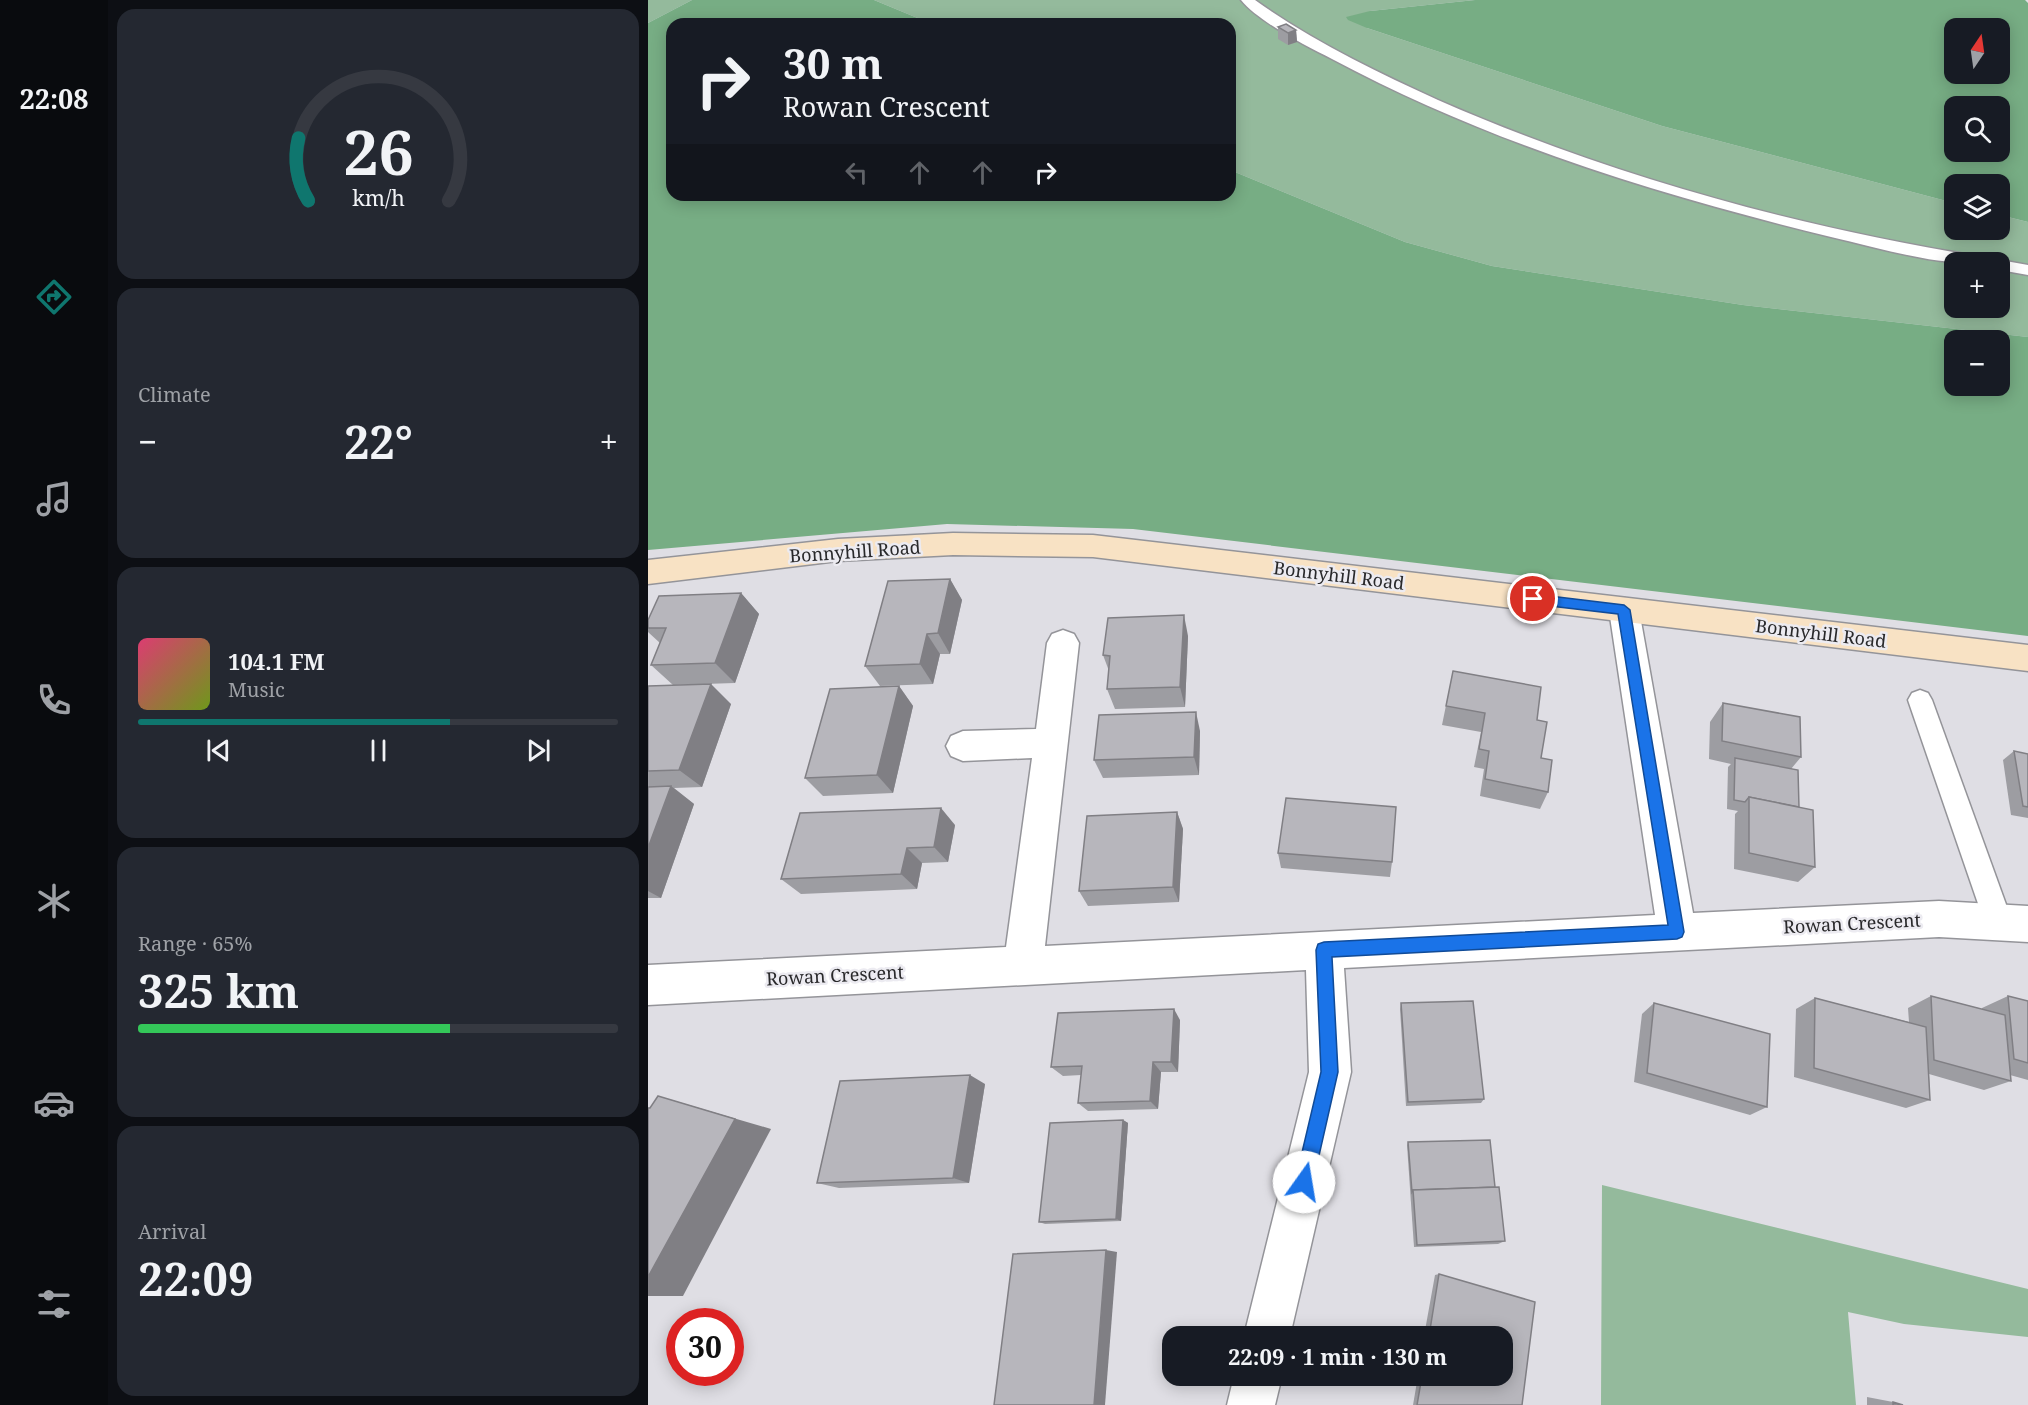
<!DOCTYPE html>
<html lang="en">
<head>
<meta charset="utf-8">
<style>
	:root { --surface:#171b24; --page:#242831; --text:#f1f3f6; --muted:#9ea1a6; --line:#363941; --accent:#0f766e }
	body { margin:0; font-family:"Noto Serif",serif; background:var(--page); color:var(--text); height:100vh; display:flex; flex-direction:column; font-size:22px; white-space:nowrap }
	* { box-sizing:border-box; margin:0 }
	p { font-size:20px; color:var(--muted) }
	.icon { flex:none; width:33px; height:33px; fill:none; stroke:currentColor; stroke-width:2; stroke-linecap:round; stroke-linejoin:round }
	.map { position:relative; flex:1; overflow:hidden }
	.side { display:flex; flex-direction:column; gap:9px; padding:9px; background:#0d0f14; width:540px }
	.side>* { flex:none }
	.top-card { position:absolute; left:18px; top:18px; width:570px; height:183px; border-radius:18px; box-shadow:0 3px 15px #0003; background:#171b24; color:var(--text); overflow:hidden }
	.needle { width:39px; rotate:13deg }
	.tools { position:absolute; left:1296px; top:18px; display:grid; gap:12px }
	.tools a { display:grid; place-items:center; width:66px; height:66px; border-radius:12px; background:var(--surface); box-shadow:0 3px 15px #0003; font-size:30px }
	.speed { position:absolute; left:18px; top:1308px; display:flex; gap:12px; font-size:30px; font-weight:700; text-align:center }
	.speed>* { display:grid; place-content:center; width:78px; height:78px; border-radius:50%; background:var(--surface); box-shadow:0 3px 15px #0003; line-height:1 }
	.speed .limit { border:9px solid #d22; background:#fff; color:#111 }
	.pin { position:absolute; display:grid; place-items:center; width:51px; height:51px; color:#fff; margin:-26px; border:3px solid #fff; border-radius:50%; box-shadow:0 2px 6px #0007 }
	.me { position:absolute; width:66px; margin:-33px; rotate:13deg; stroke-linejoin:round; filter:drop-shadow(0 0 4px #0008) }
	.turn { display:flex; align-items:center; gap:21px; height:126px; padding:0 18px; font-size:27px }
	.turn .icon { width:78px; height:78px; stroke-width:2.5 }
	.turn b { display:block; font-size:42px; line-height:51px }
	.lanes { display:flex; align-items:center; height:57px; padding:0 18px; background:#0003; justify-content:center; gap:30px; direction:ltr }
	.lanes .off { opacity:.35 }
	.big { font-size:45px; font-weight:700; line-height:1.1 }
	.side .widget { flex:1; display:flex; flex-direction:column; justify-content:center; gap:9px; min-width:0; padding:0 21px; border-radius:18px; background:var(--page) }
	.side .dial { align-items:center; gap:0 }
	.dial svg { height:156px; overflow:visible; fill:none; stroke:var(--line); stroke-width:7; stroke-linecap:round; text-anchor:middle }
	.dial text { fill:var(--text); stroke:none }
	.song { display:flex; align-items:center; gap:18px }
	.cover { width:72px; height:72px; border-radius:9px; background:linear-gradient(135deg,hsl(340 70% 55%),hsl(80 70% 35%)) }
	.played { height:6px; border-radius:3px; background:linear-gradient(90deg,var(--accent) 65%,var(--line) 65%) }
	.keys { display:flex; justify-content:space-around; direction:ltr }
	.heat { display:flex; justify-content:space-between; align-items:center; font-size:33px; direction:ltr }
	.charge { height:9px; border-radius:4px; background:linear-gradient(90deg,#34c759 65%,var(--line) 0) }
	.trip { position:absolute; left:514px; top:1326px; width:351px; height:60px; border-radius:18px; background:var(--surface); box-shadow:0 3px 15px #0003; font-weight:700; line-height:60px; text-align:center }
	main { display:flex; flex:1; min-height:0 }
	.tab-bar { display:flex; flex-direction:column; width:108px; justify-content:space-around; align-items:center; background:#090b0e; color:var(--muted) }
	.tab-bar .icon { width:42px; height:42px }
	.tab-bar .active { color:var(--accent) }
	.tab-bar b { font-size:27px; color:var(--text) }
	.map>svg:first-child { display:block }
	.green { fill:#94ba9c; fill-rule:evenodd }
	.forest { fill:#77ad84; fill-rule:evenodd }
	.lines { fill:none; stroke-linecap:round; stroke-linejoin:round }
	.service-casing { stroke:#949499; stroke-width:3 }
	.minor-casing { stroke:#949499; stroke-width:3 }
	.secondary-casing { stroke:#949499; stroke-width:3 }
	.service { fill:#fff; fill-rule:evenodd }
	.minor { fill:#fff; fill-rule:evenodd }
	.secondary { fill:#f8e2c4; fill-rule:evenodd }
	.wall { fill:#9d9da2 }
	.shaded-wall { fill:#807f84 }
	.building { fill:#b7b6bc; stroke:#807f84; stroke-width:1.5 }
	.route { fill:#1a73e8; stroke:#114b97; stroke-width:1.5 }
	.labels { text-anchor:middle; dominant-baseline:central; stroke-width:5; stroke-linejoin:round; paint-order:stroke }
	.street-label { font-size:18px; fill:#29292b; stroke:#ecebf1 }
</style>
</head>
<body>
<main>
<nav class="tab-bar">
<b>22:08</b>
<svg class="icon active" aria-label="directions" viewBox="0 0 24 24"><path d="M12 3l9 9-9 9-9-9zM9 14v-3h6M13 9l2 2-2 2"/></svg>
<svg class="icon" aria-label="music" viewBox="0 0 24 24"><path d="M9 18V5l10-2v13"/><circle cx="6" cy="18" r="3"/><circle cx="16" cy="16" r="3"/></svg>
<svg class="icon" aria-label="phone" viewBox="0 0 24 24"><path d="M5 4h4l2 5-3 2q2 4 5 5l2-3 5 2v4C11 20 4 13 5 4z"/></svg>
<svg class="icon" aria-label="climate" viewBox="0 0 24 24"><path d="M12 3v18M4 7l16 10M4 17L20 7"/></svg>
<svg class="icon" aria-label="car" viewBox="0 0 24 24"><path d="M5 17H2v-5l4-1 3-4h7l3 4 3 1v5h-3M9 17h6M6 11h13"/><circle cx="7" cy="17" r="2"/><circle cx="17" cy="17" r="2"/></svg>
<svg class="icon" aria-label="filters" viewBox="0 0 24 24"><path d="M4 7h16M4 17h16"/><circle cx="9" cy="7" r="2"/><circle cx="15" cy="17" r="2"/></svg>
</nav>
<section class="side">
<div class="widget dial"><svg viewBox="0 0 100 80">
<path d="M14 69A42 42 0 1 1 86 69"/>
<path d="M14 69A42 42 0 0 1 9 37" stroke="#0f766e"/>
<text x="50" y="56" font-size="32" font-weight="700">26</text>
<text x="50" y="72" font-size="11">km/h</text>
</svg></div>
<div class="widget"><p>Climate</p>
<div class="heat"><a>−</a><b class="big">22°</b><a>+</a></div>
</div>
<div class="widget">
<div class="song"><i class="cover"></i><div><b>104.1 FM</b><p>Music</p></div></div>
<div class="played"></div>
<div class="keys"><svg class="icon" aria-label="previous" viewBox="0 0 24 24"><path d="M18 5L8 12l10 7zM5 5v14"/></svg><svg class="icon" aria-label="pause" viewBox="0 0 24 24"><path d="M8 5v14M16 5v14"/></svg><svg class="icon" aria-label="next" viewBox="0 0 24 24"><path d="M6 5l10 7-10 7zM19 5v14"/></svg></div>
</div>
<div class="widget"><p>Range · 65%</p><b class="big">325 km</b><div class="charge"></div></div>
<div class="widget"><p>Arrival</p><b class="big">22:09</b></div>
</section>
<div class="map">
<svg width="1380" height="1405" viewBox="0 0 1380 1405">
	<rect width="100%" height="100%" fill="#dfdee4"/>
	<g class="green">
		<path d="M0,0H44L0,23Z"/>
		<path d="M226,0H827L722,11L719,28L1014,126L1306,203V230H1352V215L1380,222V337L1095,305L844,266L757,242L582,170V24H284ZM1306,262H1352V308H1306Z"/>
		<path d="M954,1185L1380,1289V1337L1256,1324L1200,1312L1208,1405H953Z"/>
	</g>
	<g class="forest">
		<path d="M44,0H226L284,24H24V195H582V170L757,242L844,266L1095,305L1380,337V636L485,529L299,524L0,550V23ZM1306,340H1352V386H1306Z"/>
		<path d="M827,0H1377L1380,3V222L1352,215V184H1306V203L1014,126L719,28L700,20L698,17L722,11ZM1306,28H1352V74H1306ZM1306,106H1352V152H1306Z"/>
	</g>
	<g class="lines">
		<defs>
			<g id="service">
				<path d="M593,0H607C664,41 727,71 790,100C963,176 1149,227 1335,257L1341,258L1344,262C1294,268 1232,248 1183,237C1011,195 841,143 684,59C658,46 611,22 593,0Z"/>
				<path d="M1352,260L1380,265V275L1352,270V262H1345Z"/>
				<path d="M1272,690L1280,693L1284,700L1364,921L1360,930L1350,934L1340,930L1336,921L1260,700L1264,693Z"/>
			</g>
			<g id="minor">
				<path d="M976,598L987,601L991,610L1045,913L1291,901L1380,906V942L1291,937L696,968L703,1072L642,1336H596L661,1072L658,970L0,1005V965L358,947L384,758L315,761L303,756L298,746L303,736L315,731L388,729L399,643L404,634L415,630L426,634L431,643L397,946L1007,915L961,610L965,601Z"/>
				<path d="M586,1376H634L627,1405H579Z"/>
			</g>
			<path id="secondary" d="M305,533L445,535L1380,645V671L445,557L305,555L190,561L0,584V560L190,539Z"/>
		</defs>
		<use href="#service" class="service-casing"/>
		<use href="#minor" class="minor-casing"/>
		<use href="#secondary" class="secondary-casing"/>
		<use href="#service" class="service"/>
		<use href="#minor" class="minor"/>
		<use href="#secondary" class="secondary"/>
	</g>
	<g class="wall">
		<path d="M630,27L648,30L649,42L640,45L630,39Z"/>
		<path d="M302,579L314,600L302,654H292L285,684L232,686L217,666Z"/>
		<path d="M93,593L111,614L87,683L25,685L3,665L12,643L0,632V620Z"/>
		<path d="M540,636L537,707L467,709L459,689L461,671L455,655Z"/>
		<path d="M805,671L889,720L893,758L900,792L892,809L832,796L836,769L826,767L833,732L794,725Z"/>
		<path d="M0,686L83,704L54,787L26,788L46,804L13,898H0Z"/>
		<path d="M251,686L265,706L245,793L175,796L157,778Z"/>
		<path d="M1075,703L1153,757L1143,769L1151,807L1167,867L1150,882L1086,869L1087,814L1090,811L1079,809L1080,767L1083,764L1061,759L1062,722Z"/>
		<path d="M552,731L551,775L455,778L446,760Z"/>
		<path d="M1366,751L1380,754V818L1363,815L1355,760Z"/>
		<path d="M529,812L535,829L531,902L440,906L431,891Z"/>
		<path d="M307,825L300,862L274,863L269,889L153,894L133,879Z"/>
		<path d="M630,853L744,862L742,877L633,868Z"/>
		<path d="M1283,996L1334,1009V1008L1360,996L1380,1001V1080L1362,1075L1363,1081L1336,1090L1281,1074L1282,1100L1258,1108L1146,1077L1148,1009L1167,998L1261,1022L1260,1008Z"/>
		<path d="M753,1003L836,1099L833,1103L758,1106L752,1009Z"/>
		<path d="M1006,1003L1119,1107L1102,1115L986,1082L994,1014Z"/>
		<path d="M532,1020L530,1072H513L510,1109L440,1111L430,1103L433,1075L415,1076L403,1067Z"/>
		<path d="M337,1084L321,1183L191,1188L169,1183Z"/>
		<path d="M475,1120L480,1123L473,1221L397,1224L391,1222Z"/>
		<path d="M760,1142L847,1187L857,1241L850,1244L766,1247L759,1145Z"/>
		<path d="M791,1274L887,1302L874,1405H765L770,1376H855V1336H776L787,1275Z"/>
		<path d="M1219,1397L1245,1402L1255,1405H1219Z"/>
	</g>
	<g class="shaded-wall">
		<path d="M648,30L649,42L640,45V33Z"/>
		<path d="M302,579L314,600L302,654L290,633Z"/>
		<path d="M93,593L111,614L87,683L67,663Z"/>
		<path d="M536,615L540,636L537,707L532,687Z"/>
		<path d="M279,634L292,654L285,684L272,664Z"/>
		<path d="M63,684L83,704L54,787L31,770Z"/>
		<path d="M251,686L265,706L245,793L229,775Z"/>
		<path d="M548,712L552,731L551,775L546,757Z"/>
		<path d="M23,786L46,804L13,898L0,891V848Z"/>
		<path d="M293,808L307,825L300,862L286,847Z"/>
		<path d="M529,812L535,829L531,902L525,887Z"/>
		<path d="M259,848L274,863L269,889L253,874Z"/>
		<path d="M526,1009L532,1020L530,1072L523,1062Z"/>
		<path d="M505,1062L513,1072L510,1109L502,1101Z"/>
		<path d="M322,1075L337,1084L321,1183L305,1178Z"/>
		<path d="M10,1096L123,1129L35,1296H0V1277Z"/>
		<path d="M475,1120L480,1123L473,1221L468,1219Z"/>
		<path d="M458,1250L469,1252L457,1405H446Z"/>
	</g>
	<g class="building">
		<path d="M638,24L648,30L640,33L630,27Z"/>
		<path d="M302,579L290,633L279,634L272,664L217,666L240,581Z"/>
		<path d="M93,593L67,663L3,665L18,628H0V620L11,596Z"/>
		<path d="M536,615L532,687L459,689L462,656L455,655L460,618Z"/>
		<path d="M805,671L893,687L889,720L899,722L893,758L904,760L900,792L837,779L841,751L831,749L837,713L798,706Z"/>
		<path d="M63,684L31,770L0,771V686Z"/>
		<path d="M251,686L229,775L157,778L182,689Z"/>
		<path d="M1075,703L1152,717L1153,757L1074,741Z"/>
		<path d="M548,712L546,757L446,760L451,715Z"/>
		<path d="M1366,751L1380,754V807L1375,806Z"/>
		<path d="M1087,758L1150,770L1151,807L1101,797L1097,802L1086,800Z"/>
		<path d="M23,786L0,848V787Z"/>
		<path d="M1101,797L1165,810L1167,867L1101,853Z"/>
		<path d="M638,798L748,807L744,862L630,853Z"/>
		<path d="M293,808L286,847L259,848L253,874L133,879L152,813Z"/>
		<path d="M529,812L525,887L431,891L439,816Z"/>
		<path d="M1283,996L1357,1015L1363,1081L1286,1060Z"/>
		<path d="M1360,996L1380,1001V1063L1366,1059Z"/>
		<path d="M1167,998L1278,1027L1282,1100L1166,1068Z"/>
		<path d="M825,1001L836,1099L760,1102L753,1003Z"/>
		<path d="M1006,1003L1122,1034L1119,1107L999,1073Z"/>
		<path d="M526,1009L523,1062H505L502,1101L430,1103L434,1066L403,1067L410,1013Z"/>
		<path d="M322,1075L305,1178L169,1183L192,1081Z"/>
		<path d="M10,1096L87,1119L0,1277V1108H2Z"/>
		<path d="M475,1120L468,1219L391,1222L402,1123Z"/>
		<path d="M842,1140L847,1187L765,1190L764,1192L760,1142Z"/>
		<path d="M851,1187L857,1241L769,1245L765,1190Z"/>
		<path d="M458,1250L446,1405H346L365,1254Z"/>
		<path d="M791,1274L887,1302L874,1405H769L774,1376H855V1336H781Z"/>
		<path d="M1245,1402L1255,1405H1245Z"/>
	</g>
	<path class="route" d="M885,594L976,605L982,610L1036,932L1034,937L1029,939L684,957L690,1072L665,1182L662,1189L656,1191L649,1189L647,1182L673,1072L668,950L670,944L676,942L1020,925L970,614L885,604L879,599Z"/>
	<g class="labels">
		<g class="street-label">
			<text transform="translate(207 551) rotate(-4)">Bonnyhill Road</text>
			<text transform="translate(691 575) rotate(7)">Bonnyhill Road</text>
			<text transform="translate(1173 633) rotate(7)">Bonnyhill Road</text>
			<text transform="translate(1204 923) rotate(-3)">Rowan Crescent</text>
			<text transform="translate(187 975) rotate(-3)">Rowan Crescent</text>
		</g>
	</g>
</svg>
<div class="tools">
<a><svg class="needle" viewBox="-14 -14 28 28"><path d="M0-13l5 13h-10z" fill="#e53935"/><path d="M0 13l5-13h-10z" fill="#9ea1a6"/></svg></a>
<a><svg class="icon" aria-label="search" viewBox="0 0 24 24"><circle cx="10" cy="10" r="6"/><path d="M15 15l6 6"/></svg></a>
<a><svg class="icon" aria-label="layers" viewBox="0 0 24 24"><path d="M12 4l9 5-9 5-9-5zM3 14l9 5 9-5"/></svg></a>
<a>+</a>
<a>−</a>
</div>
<div class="speed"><div class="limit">30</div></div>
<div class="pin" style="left:885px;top:599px;background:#d93025"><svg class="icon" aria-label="arrive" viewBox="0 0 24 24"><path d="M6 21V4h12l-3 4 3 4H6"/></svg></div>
<svg class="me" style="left:656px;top:1182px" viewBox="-20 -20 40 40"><circle r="19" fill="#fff"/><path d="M0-13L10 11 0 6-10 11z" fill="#1a73e8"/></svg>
<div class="trip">22:09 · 1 min · 130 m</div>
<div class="top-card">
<div class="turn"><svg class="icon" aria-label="right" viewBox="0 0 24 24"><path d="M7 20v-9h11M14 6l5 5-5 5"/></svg><div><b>30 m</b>Rowan Crescent</div></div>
<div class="lanes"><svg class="icon off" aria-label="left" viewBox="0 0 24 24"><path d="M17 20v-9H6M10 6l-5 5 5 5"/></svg><svg class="icon off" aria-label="ahead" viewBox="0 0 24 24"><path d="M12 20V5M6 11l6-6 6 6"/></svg><svg class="icon off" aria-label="ahead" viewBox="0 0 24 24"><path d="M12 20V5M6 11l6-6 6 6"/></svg><svg class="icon" aria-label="right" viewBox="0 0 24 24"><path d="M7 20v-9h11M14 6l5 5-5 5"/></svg></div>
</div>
</div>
</main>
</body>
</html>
